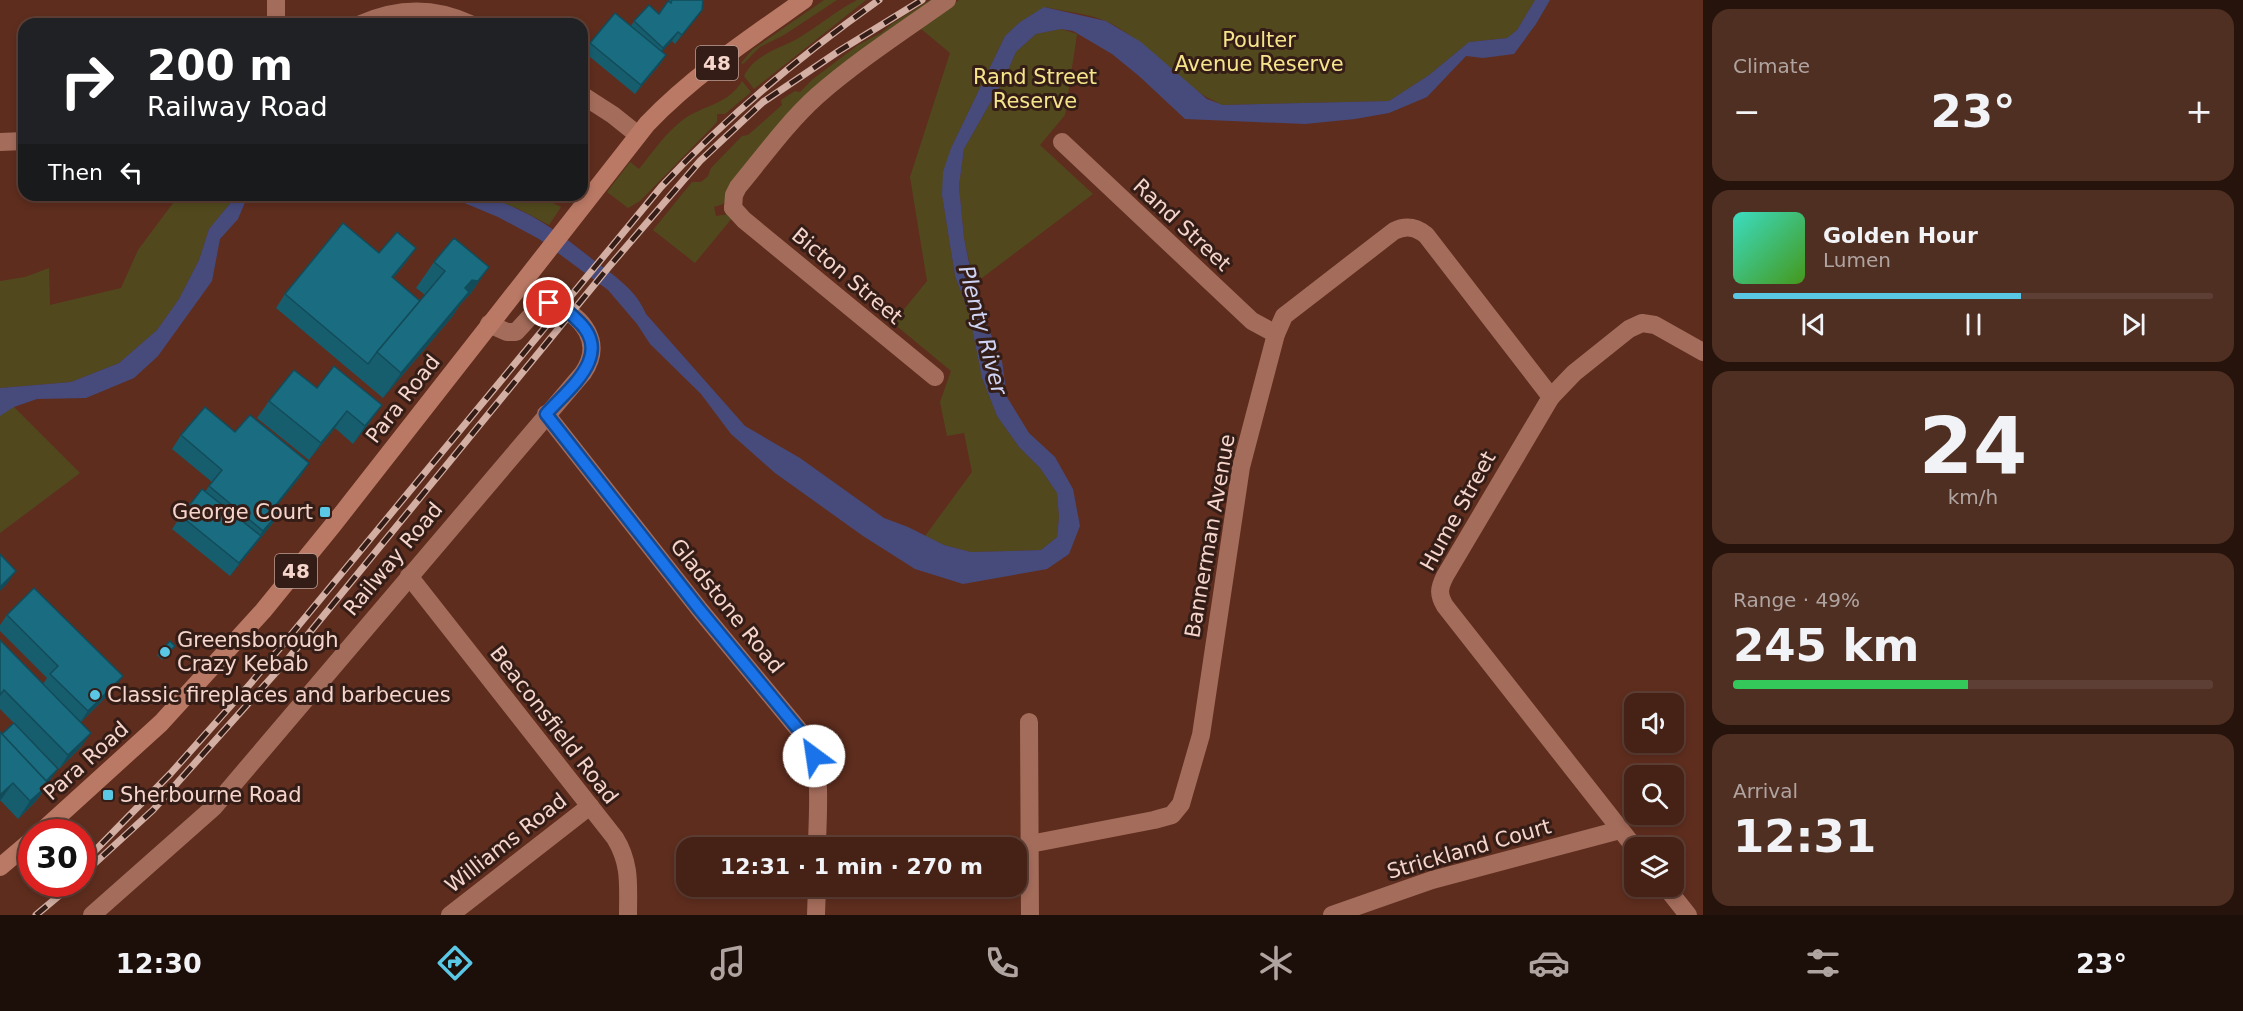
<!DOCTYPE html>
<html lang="en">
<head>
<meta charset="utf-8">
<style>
	:root { --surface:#462216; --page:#502f23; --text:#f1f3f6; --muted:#b0a4a1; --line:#5e3f35; --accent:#5ac8e5 }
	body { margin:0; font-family:"DejaVu Sans",sans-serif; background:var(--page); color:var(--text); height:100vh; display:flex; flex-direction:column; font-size:22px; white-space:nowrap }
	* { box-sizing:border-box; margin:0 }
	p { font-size:20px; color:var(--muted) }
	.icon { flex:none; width:33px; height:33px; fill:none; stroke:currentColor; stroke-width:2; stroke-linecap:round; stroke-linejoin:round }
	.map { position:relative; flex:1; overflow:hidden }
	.side { display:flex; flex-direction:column; gap:9px; padding:9px; background:#26130c; width:540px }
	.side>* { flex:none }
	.hud { position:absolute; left:18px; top:18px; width:570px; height:183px; border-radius:18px; box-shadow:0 3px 9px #0003,0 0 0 2px var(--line); background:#202124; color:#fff; overflow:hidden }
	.controls { position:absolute; left:1624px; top:693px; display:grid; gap:12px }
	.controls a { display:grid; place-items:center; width:60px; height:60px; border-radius:12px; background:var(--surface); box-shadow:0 3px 9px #0003,0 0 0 2px var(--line); font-size:30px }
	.speed { position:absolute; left:18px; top:819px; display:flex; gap:12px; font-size:30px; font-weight:700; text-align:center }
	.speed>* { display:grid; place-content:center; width:78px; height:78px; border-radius:50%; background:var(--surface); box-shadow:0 3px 9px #0003,0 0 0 2px var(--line); line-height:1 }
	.speed .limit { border:9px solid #d22; background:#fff; color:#111 }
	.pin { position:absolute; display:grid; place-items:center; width:51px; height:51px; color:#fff; margin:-26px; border:3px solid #fff; border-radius:50%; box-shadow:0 2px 6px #0007 }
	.me { position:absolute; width:66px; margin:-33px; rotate:329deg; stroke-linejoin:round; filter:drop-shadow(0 0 4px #0008) }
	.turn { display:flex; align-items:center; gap:21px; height:126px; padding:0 30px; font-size:27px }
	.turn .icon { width:78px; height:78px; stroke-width:2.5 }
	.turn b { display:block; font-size:42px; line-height:51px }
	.then { display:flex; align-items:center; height:57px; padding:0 30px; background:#0003; gap:12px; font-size:22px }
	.big { font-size:45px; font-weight:600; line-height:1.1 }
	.side .card { flex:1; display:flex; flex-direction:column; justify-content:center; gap:9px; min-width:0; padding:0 21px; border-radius:18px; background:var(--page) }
	.side .dial { align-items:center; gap:0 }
	.dial b { font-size:78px; line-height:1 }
	.song { display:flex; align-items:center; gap:18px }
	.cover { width:72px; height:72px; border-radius:9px; background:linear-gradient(135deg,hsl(170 70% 55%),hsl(100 70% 35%)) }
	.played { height:6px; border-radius:3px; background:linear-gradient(90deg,var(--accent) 60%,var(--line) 60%) }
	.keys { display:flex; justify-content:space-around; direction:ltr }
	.heat { display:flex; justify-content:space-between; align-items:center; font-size:33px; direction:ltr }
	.charge { height:9px; border-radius:4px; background:linear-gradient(90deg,#34c759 49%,var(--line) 0) }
	.trip { position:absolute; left:676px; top:837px; width:351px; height:60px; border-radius:18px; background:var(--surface); box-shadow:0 3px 9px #0003,0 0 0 2px var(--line); font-weight:600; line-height:60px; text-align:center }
	.menu { display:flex; height:96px; justify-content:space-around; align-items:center; background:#1c0e09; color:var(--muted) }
	.menu .icon { width:42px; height:42px }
	.menu .selected { color:var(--accent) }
	.menu b { font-size:27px; color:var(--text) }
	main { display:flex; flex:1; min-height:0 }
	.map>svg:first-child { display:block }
	.green { fill:#51491d }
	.water { fill:#464b7c }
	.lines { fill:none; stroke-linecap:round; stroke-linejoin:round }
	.minor { stroke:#a46c5b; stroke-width:18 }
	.major { stroke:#ba7965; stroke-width:18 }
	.rail-casing { stroke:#d2aea3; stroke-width:7 }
	.rail { stroke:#341d16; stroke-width:4.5; stroke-dasharray:14; stroke-linecap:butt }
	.wall { fill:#165d6e }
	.shaded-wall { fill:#124c5a }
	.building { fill:#1a6c80; stroke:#124c5a; stroke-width:1.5 }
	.route-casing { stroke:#114b97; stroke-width:15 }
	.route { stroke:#1a73e8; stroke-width:10 }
	.poi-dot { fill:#5ac8e5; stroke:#341d16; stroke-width:2 }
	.labels { text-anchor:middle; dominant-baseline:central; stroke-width:6; stroke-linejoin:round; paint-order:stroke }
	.shield { fill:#341d16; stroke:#bc9e95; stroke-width:1.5 }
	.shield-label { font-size:20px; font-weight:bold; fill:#f6d6cc }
	.park-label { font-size:21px; fill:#f6e48c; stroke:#341d16 }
	.street-label { font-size:21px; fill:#f6d6cc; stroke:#341d16 }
	.poi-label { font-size:21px; fill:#f6d6cc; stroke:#341d16; text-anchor:start }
	.water-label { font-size:22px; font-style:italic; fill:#cfd4f4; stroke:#341d16 }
</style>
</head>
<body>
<main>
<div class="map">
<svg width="1703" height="915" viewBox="0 0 1703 915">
	<rect width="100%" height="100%" fill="#5e2d1e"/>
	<g class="green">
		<path d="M824,0H837L784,35L760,47L743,64L741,63L752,50Z"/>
		<path d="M857,0H866L754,89L744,76C755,54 777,50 797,39C817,27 836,11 857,0Z"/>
		<path d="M930,0H935L857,57L723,204L714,207L716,216L729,214L733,217L695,263L653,230L692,182H701L708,176L711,168L742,136L748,135L782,105L781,100L795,91L800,92L813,79L858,45L881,33L893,23Z"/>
		<path d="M959,0H1535L1517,30L1507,38L1469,42L1429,75L1389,101L1223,105C1180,88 1151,43 1108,22C1091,14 1063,11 1045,7L1020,22L1005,36L951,148L942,195L955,276L969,313L982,378L997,416L1019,447L1040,468L1057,493L1059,517L1057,537L1041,550L971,552L944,545L925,536L972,472L964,433L947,436L940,402L951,371L893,323L927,281L910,177L950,53L920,28Z"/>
		<path d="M1061,29L1077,34L1065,115L1040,145L1093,194L974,284L964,238L959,186L964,149L1005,77L1016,52L1036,34Z"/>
		<path d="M742,81L751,92L725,114H717V122L640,201L628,208L607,192L630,162L639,169C653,152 666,132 684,119C704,105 729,104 742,81Z"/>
		<path d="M179,195H237L209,229L199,260L179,299L157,330L119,363L71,382L0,388V281L25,277L49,268L50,305L121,288L138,250Z"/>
		<path d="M479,195H537L561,207L549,225L519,209Z"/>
		<path d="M0,393L80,473L0,533Z"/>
	</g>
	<g class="water">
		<path d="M1535,0H1550L1536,24L1514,54L1483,58L1466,56L1427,97L1389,113L1355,119L1305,124L1185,119L1139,76L1112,54L1073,31L1061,29L1036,34L1016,52L1005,77L964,149L959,186L964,238L973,282L985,320L1002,361L1007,397L1029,433L1055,457L1073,489L1080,526L1069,554L1047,569L963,584L915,569L863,536L775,473L731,434L701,394L650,344L637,324L608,290L539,239L498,217L462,202L423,195C440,195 466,192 482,196C530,209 558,232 596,262C616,277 636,290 646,314L745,426L800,458L884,518L908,527L944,545L971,552L1041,550L1057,537L1059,517L1057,493L1040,468L1019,447L997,416L982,378L969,313L955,276L942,195L943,172L951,148L1005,36L1020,22L1044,7L1106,21L1141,42L1207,99L1223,105L1389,101L1429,75L1469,42L1507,38L1517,30Z"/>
		<path d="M237,195H253L246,200L238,219L220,239L212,281L158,356L134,378L86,398L37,399L14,407L0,416V388L71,382L119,363L157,330L179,299L199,260L209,229Z"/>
	</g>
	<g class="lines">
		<g class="minor">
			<path d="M276,0V24"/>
			<path d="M361,24C397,8 434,7 470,24"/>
			<path d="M582,95L613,115L638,135"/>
			<path d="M0,142L24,141"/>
			<path d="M1062,142L1252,321L1276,334"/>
			<path d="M733,208L734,195L738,187C763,157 787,123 817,96C857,61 903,31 947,0"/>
			<path d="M733,208L744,220L935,377"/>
			<path d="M546,414L700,610L808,741C823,767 817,818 817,848"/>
			<path d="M409,576L615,838C631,864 628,886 628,915"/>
			<path d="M1029,722L1030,915"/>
			<path d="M1030,844L1154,820L1172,815L1181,804L1201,735L1241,467L1276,334L1284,316L1394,231C1406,225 1416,227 1426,235L1551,397"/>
			<path d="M1635,848L1445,606C1438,594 1439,588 1445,576L1551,397L1574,373L1629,329L1642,323L1655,325L1703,352"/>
			<path d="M1665,886L1688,915"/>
			<path d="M92,915L214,807L583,373C604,342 583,317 553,303L538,308L516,332H507L489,324"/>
			<path d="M450,915L590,806"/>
			<path d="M816,915L817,886"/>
			<path d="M1332,915L1432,880L1620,830"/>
		</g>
		<g class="major">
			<path d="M41,832L161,723L263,611L333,525L647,124C693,76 750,38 804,0"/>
			<path d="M0,867L32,840"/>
		</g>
		<defs>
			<g id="rail">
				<path d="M82,864L171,773L251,683L661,187C727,116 800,56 879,0"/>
				<path d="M82,875L153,810L288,659L608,268L700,161L763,102L839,51L922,0"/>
				<path d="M36,915L73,884"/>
			</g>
		</defs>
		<use href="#rail" class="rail-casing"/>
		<use href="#rail" class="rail"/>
	</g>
	<g class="wall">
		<path d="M670,0H703L702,10L675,44L672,41L662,51L666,55L660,64L635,94L584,52L590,43L631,26L634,21L659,14Z"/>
		<path d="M379,253L407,261L393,278L420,301L425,295L416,288L434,262L472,292L459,306L452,317L383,398L276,308L285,294Z"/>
		<path d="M317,388L370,422L353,444L335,428L309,460L257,418L269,401Z"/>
		<path d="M235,432L309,463L300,477L276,506L281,510L272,524L230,576L172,529L181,516L205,492L212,482L172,449L181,435Z"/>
		<path d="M7,615L114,689L81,722L82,746L59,769L21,730L49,784L36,801L18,819L1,801H0V732L2,734L14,723L0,709V640L43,684L47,678L0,631V625Z"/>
		<path d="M175,646L162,660L157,655L161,650Z"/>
	</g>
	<g class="shaded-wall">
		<path d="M702,10L696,19L675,44L682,35Z"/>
		<path d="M678,32L672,41L657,57L663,48Z"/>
		<path d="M666,55L660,64L635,94L641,85Z"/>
		<path d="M416,248L407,261L383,291L392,277Z"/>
		<path d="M489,267L472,292L459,306L452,317L383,398L401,373L465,288L472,280Z"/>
		<path d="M382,405L370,422L353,444L365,426Z"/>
		<path d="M347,411L335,428L309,460L321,443Z"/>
		<path d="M309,463L300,477L266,519L275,506Z"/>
		<path d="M281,510L272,524L230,576L263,531Z"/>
		<path d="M16,571L7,584L0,591V587Z"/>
		<path d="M123,676L114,689L79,724L88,711Z"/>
		<path d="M91,733L82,746L59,769L68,755Z"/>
		<path d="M58,769L49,782L33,798L42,784Z"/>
		<path d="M13,783L0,801V795Z"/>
		<path d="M49,784L36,801L18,819L30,801Z"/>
	</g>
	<g class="building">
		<path d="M672,0H703L702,10L682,35L678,32L663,48L634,21L649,5L659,14L668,1L671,3Z"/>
		<path d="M615,13L666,55L641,85L590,43Z"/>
		<path d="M343,223L379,253L397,232L416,248L392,277L420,301L377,352L368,364L285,294Z"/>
		<path d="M454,238L489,267L478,281L472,280L465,288L469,292L401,373L377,352L445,271L434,262Z"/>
		<path d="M334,366L382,405L365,426L347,411L321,443L269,401L294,370L317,388Z"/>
		<path d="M205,407L235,432L250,415L309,463L275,506L281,510L263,531L209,486L222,470L181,435Z"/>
		<path d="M202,489L261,536L239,563L181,516Z"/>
		<path d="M0,554L16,571L0,587Z"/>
		<path d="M34,588L123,676L88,711L50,674L58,666L7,615Z"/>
		<path d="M0,640L91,733L68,755L4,690L0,695Z"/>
		<path d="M170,641L175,646L166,655L161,650Z"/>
		<path d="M14,723L58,769L46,781L2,734Z"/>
		<path d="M0,732L49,784L30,801L13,783L0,795Z"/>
	</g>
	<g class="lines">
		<defs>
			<path id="route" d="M549,303C560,303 569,312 576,319C616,354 570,387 546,414L700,610L808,741L814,756"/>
		</defs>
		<use href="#route" class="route-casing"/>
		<use href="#route" class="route"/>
	</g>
	<g class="poi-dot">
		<rect x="319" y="506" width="12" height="12" rx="3"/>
		<circle cx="165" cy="652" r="6"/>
		<circle cx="95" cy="695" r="6"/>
		<rect x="102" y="789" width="12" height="12" rx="3"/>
	</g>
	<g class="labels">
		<g class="shield">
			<rect x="696" y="46" width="42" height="34" rx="4.5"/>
			<rect x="275" y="554" width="42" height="34" rx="4.5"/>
		</g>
		<g class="shield-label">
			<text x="717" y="63">48</text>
			<text x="296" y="571">48</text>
		</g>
		<g class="park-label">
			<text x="1259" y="40">Poulter<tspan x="1259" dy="24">Avenue Reserve</tspan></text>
			<text x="1035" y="77">Rand Street<tspan x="1035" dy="24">Reserve</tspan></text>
		</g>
		<g class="street-label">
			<text transform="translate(1182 225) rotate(43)">Rand Street</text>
			<text transform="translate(847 276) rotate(40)">Bicton Street</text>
			<text transform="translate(403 399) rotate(-52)">Para Road</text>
			<text transform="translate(1458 511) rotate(-61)">Hume Street</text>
			<text transform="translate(1210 536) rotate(-80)">Bannerman Avenue</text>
			<text transform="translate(393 559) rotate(-50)">Railway Road</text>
			<text transform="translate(727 606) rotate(51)">Gladstone Road</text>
			<text transform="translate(554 725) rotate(52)">Beaconsfield Road</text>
			<text transform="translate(86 761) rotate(-42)">Para Road</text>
			<text transform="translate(506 843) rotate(-38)">Williams Road</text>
			<text transform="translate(1469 849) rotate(-16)">Strickland Court</text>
		</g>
		<g class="poi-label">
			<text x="313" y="512" text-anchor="end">George Court</text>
			<text x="177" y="640">Greensborough<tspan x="177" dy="24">Crazy Kebab</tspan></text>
			<text x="107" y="695">Classic fireplaces and barbecues</text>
			<text x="120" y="795">Sherbourne Road</text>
		</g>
		<g class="water-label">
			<text transform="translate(983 330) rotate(75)">Plenty River</text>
		</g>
	</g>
</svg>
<div class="controls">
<a><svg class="icon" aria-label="sound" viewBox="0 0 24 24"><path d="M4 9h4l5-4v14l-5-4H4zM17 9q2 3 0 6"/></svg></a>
<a><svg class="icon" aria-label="search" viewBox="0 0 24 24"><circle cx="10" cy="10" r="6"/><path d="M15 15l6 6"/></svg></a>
<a><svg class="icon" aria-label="layers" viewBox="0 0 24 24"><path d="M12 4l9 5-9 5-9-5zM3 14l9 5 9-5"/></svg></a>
</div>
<div class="speed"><div class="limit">30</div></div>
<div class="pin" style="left:549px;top:303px;background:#d93025"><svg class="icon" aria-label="arrive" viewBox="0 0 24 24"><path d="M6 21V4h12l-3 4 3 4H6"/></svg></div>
<svg class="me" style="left:814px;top:756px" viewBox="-20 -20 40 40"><circle r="19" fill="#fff"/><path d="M0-13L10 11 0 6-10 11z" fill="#1a73e8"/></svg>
<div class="trip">12:31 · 1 min · 270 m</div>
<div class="hud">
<div class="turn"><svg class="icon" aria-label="right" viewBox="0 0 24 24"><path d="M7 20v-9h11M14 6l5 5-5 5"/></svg><div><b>200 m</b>Railway Road</div></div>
<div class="then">Then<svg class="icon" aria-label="left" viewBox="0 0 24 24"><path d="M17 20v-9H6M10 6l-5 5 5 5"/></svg></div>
</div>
</div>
<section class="side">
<div class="card"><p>Climate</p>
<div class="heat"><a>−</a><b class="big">23°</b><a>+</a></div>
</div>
<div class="card">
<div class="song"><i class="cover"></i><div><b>Golden Hour</b><p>Lumen</p></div></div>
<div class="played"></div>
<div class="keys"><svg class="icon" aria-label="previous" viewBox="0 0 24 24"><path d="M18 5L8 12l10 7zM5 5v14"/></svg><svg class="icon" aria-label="pause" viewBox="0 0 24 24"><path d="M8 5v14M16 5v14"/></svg><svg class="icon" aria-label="next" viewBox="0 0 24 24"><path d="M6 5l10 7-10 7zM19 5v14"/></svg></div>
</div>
<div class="card dial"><b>24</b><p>km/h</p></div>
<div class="card"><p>Range · 49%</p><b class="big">245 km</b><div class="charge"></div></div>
<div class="card"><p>Arrival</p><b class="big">12:31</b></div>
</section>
</main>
<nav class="menu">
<b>12:30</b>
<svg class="icon selected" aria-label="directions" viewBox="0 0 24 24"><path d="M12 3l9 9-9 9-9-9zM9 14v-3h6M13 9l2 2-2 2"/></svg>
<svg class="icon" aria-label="music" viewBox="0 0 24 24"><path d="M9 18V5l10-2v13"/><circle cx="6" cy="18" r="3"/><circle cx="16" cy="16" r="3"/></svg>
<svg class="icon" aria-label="phone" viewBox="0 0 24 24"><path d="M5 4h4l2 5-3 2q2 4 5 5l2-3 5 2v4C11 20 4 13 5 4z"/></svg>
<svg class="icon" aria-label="climate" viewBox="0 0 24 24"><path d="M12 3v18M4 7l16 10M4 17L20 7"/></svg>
<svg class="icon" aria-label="car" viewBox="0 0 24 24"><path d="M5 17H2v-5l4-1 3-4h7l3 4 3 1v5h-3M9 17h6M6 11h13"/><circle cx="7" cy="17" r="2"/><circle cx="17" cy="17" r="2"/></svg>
<svg class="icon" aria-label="filters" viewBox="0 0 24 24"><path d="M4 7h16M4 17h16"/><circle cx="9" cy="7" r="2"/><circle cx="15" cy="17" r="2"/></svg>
<b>23°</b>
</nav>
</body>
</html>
